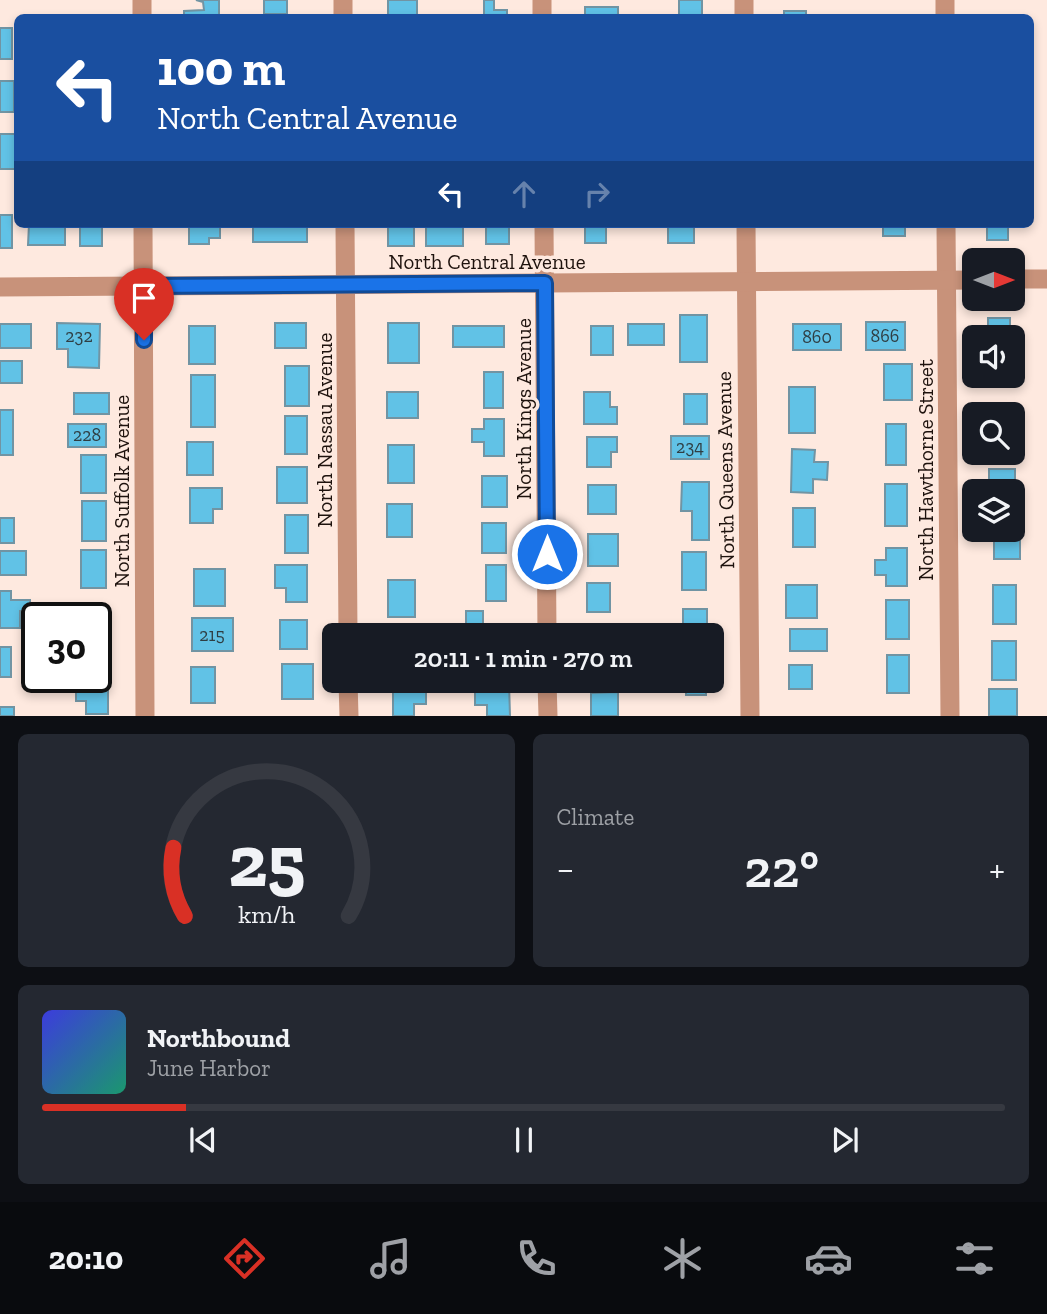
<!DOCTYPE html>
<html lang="en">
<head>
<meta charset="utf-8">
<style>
	:root { --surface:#171b24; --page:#242831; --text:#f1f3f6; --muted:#9ea1a6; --line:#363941; --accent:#d93025 }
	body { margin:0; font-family:"Zilla Slab",serif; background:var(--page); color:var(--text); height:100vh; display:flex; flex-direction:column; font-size:26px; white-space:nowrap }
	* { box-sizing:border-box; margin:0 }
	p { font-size:23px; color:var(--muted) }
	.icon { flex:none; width:38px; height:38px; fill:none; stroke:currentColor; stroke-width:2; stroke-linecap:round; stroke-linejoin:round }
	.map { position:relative; height:716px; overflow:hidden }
	.drawer { display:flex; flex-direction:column; gap:18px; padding:18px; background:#0d0f14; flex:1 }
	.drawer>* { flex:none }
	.guide { position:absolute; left:14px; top:14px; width:1020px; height:214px; border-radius:10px; box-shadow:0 4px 10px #0003; background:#1a4fa0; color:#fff; overflow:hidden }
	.needle { width:46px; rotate:90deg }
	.controls { position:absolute; left:962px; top:248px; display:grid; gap:14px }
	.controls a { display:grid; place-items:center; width:63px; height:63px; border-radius:10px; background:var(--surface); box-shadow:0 4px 10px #0003; font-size:35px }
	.speed { position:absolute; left:21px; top:602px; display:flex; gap:14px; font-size:35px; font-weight:700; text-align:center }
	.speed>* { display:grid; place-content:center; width:91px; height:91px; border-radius:50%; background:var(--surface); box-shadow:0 4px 10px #0003; line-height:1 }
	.speed .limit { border:4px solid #111; border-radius:10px; background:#fff; color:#111 }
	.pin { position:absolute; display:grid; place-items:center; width:60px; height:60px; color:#fff; margin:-72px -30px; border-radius:50% 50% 50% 0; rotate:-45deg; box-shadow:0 0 7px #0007 }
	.pin .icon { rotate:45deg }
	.me { position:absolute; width:77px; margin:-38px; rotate:0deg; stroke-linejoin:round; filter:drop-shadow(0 0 5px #0008) }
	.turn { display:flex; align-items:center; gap:24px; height:147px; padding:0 28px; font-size:32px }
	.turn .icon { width:91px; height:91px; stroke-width:2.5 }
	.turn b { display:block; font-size:49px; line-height:60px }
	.lanes { display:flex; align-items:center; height:66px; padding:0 28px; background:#0003; justify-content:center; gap:35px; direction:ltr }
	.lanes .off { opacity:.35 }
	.big { font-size:52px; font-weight:600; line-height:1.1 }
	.drawer .widget { flex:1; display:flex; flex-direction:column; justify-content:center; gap:10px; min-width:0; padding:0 24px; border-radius:10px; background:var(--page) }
	.drawer .dial { align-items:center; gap:0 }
	.dial svg { height:182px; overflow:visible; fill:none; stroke:var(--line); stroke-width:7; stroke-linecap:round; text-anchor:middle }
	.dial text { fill:var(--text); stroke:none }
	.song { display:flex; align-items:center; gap:21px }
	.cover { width:84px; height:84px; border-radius:10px; background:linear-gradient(135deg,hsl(240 70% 55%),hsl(160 70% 35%)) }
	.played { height:7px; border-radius:4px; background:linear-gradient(90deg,var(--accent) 15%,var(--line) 15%) }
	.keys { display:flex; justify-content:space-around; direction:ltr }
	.heat { display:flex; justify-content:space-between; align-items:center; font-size:38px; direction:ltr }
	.drawer .tiles { flex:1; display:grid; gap:18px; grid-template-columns:1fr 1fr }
	.widget:last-child { grid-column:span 2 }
	.trip { position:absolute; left:322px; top:623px; width:402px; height:70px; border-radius:10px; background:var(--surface); box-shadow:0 4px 10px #0003; font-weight:600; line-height:70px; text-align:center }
	.tab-bar { display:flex; height:112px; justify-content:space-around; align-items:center; background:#090b0e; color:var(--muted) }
	.tab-bar .icon { width:49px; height:49px }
	.tab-bar .current { color:var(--accent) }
	.tab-bar b { font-size:32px; color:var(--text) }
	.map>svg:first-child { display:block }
	.building { fill:#61c2e6; stroke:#7194a3; stroke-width:2 }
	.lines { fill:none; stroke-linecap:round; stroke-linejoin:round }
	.minor { stroke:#c8927a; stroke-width:19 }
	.route-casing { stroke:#114b97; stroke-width:18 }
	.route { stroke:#1a73e8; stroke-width:12 }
	.labels { text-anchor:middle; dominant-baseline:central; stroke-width:7; stroke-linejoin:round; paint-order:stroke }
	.number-label { font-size:18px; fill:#2f3e43 }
	.street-label { font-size:21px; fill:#1e120d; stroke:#fee9df }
</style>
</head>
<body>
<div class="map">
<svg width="1047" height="716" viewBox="0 0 1047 716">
	<rect width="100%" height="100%" fill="#fee9df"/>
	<g class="building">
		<path d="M196,0H219V18H184V11L204,10L203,2Z"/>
		<rect x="264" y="0" width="23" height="14"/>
		<rect x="388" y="0" width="29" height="18"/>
		<path d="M484,0H494V10H507V18H484Z"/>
		<rect x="679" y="0" width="23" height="18"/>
		<rect x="585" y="7" width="33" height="11"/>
		<rect x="784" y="11" width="22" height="7"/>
		<rect x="0" y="28" width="12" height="31"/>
		<rect x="0" y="81" width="14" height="31"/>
		<rect x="0" y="134" width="16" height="35"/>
		<rect x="0" y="215" width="12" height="33"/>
		<path d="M29,224H65V245H28Z"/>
		<rect x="80" y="224" width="22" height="22"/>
		<path d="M189,224H220V238H209V244H189Z"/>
		<rect x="253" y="224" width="54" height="18"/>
		<rect x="388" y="224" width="26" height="22"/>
		<rect x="426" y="224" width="37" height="22"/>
		<rect x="486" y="224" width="23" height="20"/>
		<rect x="585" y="224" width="21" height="19"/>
		<rect x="668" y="224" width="26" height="19"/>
		<rect x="883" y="224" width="22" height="12"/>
		<rect x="987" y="224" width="21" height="16"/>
		<rect x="680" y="315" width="27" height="47"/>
		<rect x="988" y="318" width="22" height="20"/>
		<rect x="866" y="322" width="39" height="28"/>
		<path d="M57,323L100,324L99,368L68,367V349H57Z"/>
		<rect x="275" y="323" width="31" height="25"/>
		<rect x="388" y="323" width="31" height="40"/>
		<rect x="0" y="324" width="31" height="24"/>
		<rect x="628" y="324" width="36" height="21"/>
		<rect x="793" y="324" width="48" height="26"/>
		<rect x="189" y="326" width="26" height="38"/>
		<rect x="453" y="326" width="51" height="21"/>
		<rect x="591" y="326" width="22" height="29"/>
		<rect x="0" y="361" width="22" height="22"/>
		<rect x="884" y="364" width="28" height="36"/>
		<rect x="285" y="366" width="24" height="40"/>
		<rect x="484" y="372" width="19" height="36"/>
		<rect x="191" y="375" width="24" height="52"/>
		<rect x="789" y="387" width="26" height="46"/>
		<rect x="387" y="392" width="31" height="26"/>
		<path d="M584,392H610V407H617V424H584Z"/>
		<rect x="74" y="393" width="35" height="21"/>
		<rect x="684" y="394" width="23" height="30"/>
		<rect x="0" y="410" width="13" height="45"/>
		<rect x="285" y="416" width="22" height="38"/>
		<path d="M484,419H504V456H484V442H472V429H484Z"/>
		<rect x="68" y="424" width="38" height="23"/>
		<rect x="886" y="424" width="20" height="41"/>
		<path d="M1013,434H1018V458H989V453H1013Z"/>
		<rect x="671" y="436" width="38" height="23"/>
		<path d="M587,437H617V452H611V467H587Z"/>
		<rect x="187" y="442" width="26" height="33"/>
		<rect x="388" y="445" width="26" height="38"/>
		<path d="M792,449L815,450L814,462H828L827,480L813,479V493L791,492Z"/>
		<rect x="81" y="455" width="25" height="38"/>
		<rect x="277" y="467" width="30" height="36"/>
		<path d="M989,469H1015V507L1013,492H989Z"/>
		<rect x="482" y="476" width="25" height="31"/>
		<path d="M682,482H709V540H692V511H681Z"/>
		<rect x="885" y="484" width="22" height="42"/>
		<rect x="588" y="485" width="28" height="29"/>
		<path d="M190,488H222V509H213V523H190Z"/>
		<rect x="82" y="501" width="24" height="40"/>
		<rect x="387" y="504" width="25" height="33"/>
		<rect x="793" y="508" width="22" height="39"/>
		<rect x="285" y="515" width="23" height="38"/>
		<rect x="0" y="518" width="14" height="25"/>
		<rect x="482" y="523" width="24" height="30"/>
		<rect x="994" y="531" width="26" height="28"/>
		<rect x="588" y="534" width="30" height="32"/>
		<path d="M886,548H907V586H886V575H875V560H886Z"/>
		<rect x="81" y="550" width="25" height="38"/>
		<rect x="0" y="551" width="26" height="24"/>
		<rect x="682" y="552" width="24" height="38"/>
		<path d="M275,565H307V602H286V588H275Z"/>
		<rect x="486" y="565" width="20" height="36"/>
		<rect x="194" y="569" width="31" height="37"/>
		<rect x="388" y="580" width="27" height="37"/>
		<rect x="587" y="583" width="23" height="29"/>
		<rect x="786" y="585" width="31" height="33"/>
		<rect x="993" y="585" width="23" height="39"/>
		<path d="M0,591H11V600H30V611H20V628H0Z"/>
		<rect x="886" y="600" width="23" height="39"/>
		<rect x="683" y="609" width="24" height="26"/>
		<path d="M466,611H483V630H507V635H480V624H466Z"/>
		<path d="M84,612H106V650H96V618H84Z"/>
		<rect x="192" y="618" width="41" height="33"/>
		<rect x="280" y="620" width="27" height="29"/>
		<rect x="393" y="629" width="22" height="6"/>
		<rect x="790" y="629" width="37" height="22"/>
		<rect x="992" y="641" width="24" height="39"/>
		<rect x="0" y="647" width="11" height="30"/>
		<rect x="887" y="655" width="22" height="38"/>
		<rect x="282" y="664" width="31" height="35"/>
		<rect x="789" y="665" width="23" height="24"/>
		<rect x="191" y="667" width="24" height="36"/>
		<path d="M96,675H108V714H86V701H76V677Z"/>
		<path d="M393,681H414V691H426V704H414V716H393Z"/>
		<rect x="686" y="681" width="20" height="14"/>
		<path d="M475,683H509L510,716H487V705H475Z"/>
		<rect x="989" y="689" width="28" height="27"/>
		<path d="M618,692V716H591V693Z"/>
		<rect x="0" y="707" width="14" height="9"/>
	</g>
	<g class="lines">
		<g class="minor">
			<path d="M142,0V18"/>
			<path d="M343,0V18"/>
			<path d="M542,0V18"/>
			<path d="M744,0V18"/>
			<path d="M945,0V18"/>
			<path d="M143,224L145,716"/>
			<path d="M345,224L348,635"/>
			<path d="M544,224L547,635"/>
			<path d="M746,224L750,716"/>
			<path d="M946,224L950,716"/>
			<path d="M1013,279H1047"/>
			<path d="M0,287L975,280"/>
			<path d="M348,681L349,716"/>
			<path d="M547,681L548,716"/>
		</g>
	</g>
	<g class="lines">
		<defs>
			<path id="route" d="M144,340V286L545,283L547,554"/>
		</defs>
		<use href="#route" class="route-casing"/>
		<use href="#route" class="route"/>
	</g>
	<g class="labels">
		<g class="number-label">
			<text x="79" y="336">232</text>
			<text x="885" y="336">866</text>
			<text x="817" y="337">860</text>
			<text x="87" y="435">228</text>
			<text x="690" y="447">234</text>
			<text x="212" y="635">215</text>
		</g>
		<g class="street-label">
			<text x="487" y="261">North Central Avenue</text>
			<text transform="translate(523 409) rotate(-90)">North Kings Avenue</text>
			<text transform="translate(324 430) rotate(-90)">North Nassau Avenue</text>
			<text transform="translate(725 470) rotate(-91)">North Queens Avenue</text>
			<text transform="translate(925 470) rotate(-90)">North Hawthorne Street</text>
			<text transform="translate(121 491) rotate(-90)">North Suffolk Avenue</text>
		</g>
	</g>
</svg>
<div class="controls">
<a><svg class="needle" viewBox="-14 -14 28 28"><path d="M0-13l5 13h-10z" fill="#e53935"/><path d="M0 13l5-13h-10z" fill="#9ea1a6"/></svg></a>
<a><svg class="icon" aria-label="sound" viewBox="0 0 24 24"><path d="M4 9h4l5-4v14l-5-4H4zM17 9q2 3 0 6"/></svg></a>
<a><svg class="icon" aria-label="search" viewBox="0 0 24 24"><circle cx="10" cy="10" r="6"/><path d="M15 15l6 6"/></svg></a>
<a><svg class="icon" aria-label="layers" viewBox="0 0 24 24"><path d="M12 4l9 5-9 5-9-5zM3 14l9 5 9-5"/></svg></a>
</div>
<div class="speed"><div class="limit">30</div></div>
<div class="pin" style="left:144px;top:340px;background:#d93025"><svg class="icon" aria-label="arrive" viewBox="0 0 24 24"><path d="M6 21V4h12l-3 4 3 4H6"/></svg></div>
<svg class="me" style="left:547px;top:554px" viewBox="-20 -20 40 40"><circle r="17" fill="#1a73e8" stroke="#fff" stroke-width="3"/><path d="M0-11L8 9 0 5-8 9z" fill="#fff"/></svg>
<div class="trip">20:11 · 1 min · 270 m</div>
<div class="guide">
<div class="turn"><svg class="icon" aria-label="left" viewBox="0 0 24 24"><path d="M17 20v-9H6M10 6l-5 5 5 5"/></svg><div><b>100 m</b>North Central Avenue</div></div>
<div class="lanes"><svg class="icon" aria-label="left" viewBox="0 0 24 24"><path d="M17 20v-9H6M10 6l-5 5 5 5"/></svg><svg class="icon off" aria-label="ahead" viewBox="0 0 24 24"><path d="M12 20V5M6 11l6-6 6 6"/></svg><svg class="icon off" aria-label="right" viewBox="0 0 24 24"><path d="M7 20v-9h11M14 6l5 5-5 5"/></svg></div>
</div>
</div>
<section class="drawer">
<div class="tiles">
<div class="widget dial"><svg viewBox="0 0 100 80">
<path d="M14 69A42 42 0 1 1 86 69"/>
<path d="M14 69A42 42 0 0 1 9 39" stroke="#d93025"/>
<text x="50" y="56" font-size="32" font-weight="700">25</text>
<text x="50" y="72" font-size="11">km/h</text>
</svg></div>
<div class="widget"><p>Climate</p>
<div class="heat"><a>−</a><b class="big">22°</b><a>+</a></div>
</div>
<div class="widget">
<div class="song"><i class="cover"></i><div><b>Northbound</b><p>June Harbor</p></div></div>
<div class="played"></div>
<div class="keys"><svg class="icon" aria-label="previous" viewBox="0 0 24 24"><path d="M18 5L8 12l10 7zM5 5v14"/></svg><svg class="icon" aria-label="pause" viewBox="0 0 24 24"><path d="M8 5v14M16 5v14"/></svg><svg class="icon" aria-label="next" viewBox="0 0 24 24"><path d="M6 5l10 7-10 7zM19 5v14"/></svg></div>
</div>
</div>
</section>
<nav class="tab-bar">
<b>20:10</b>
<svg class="icon current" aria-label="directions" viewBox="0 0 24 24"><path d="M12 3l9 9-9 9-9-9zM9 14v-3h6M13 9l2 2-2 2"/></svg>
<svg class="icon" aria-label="music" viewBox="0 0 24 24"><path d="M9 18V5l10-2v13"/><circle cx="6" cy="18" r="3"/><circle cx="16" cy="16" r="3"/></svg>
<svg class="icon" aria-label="phone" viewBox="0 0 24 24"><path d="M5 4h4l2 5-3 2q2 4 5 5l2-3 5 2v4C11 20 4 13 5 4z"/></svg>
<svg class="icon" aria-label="climate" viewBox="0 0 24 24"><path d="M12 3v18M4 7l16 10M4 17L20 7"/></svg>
<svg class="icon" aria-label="car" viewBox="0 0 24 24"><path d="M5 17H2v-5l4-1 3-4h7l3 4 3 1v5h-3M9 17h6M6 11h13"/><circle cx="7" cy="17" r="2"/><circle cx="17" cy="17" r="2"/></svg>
<svg class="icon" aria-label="filters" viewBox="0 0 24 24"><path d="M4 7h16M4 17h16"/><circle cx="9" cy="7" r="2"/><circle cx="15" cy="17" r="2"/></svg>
</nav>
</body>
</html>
